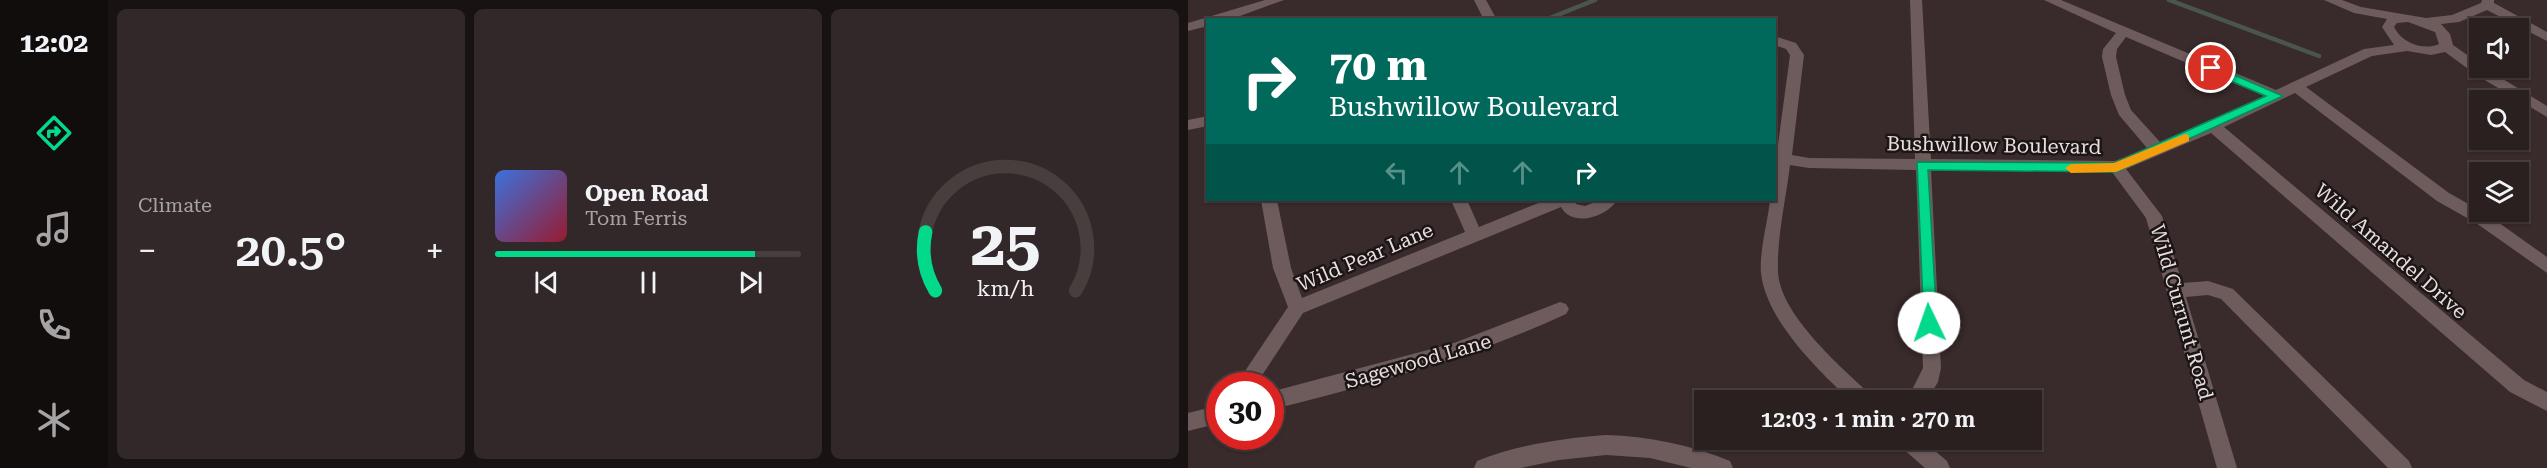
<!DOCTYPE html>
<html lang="en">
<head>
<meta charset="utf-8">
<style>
	:root { --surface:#2b2020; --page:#332829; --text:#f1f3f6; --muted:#a6a3a5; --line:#473e3e; --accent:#02d98b }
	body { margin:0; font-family:"Roboto Serif",serif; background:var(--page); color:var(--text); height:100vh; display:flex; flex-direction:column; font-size:22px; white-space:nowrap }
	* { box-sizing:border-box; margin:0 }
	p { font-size:20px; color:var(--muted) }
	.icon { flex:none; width:33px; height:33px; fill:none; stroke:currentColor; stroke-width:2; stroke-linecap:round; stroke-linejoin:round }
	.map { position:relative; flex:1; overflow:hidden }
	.details { display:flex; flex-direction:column; gap:9px; padding:9px; background:#181212; width:1080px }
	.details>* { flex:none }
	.banner { position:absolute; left:18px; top:18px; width:570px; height:183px; border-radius:0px; box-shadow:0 2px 4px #0004,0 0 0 2px var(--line); background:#00695c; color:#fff; overflow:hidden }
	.fabs { position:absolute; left:1281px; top:18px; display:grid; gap:12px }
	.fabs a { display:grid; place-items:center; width:60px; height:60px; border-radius:0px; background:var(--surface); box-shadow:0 2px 4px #0004,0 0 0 2px var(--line); font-size:30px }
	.speed { position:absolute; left:18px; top:372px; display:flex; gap:12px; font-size:30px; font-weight:700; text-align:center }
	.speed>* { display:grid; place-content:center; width:78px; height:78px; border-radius:50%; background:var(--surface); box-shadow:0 2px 4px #0004,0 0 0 2px var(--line); line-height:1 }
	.speed .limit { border:9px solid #d22; background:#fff; color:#111 }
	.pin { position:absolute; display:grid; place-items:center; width:51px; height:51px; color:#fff; margin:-26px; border:3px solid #fff; border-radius:50%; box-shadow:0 2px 6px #0007 }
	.me { position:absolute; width:66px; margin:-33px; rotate:357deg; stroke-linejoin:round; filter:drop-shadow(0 0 4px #0008) }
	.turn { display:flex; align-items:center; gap:21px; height:126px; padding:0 24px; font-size:27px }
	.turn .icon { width:78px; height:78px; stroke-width:2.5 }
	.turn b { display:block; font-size:42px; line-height:51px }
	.lanes { display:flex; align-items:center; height:57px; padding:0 24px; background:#0003; justify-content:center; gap:30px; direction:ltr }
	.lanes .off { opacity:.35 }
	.big { font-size:45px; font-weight:600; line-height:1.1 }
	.details .card { flex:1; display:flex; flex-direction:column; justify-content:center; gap:9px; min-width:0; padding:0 21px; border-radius:9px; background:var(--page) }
	.details .dial { align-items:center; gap:0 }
	.dial svg { height:156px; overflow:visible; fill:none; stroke:var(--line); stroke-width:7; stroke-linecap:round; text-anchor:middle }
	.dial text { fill:var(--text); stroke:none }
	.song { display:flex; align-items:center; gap:18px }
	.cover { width:72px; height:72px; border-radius:9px; background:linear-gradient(135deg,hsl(220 70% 55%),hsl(350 70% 35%)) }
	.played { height:6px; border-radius:3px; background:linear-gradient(90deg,var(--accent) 85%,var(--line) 85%) }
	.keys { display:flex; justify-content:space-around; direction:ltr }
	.heat { display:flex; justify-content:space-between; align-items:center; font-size:33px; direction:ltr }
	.details .tiles { flex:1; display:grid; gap:9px; grid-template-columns:repeat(3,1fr) }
	.trip { position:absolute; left:506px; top:390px; width:348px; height:60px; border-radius:0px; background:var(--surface); box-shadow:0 2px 4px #0004,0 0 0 2px var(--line); font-weight:600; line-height:60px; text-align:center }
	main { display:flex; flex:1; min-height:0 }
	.menu { display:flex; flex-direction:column; width:108px; justify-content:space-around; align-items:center; background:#110d0d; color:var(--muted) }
	.menu .icon { width:42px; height:42px }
	.menu .on { color:var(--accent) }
	.menu b { font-size:27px; color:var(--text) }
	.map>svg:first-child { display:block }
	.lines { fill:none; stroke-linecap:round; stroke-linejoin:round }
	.stream { stroke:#49554d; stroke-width:4.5 }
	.minor { fill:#6e5c5d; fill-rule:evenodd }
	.route { fill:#02d98b; stroke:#018d5a; stroke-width:1.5 }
	.slow { fill:#f59e0b }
	.labels { text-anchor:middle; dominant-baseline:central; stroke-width:5; stroke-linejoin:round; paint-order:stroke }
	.street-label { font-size:20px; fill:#e8dede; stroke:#1c1515 }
</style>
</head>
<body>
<main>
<nav class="menu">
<b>12:02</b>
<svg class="icon on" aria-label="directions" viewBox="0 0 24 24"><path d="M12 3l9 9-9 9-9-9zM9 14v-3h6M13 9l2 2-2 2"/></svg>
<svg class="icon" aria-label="music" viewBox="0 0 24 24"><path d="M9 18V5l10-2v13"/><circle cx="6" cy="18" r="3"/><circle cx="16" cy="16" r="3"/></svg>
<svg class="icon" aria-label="phone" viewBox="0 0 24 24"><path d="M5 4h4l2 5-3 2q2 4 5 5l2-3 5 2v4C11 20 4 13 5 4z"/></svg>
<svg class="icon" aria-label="climate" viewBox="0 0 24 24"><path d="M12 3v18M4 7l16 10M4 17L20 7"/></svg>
</nav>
<section class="details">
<div class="tiles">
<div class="card"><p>Climate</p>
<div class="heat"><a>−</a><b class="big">20.5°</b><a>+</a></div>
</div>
<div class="card">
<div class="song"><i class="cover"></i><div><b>Open Road</b><p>Tom Ferris</p></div></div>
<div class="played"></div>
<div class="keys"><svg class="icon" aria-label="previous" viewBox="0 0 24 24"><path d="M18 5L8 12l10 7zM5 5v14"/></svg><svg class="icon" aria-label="pause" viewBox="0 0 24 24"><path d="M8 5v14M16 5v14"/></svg><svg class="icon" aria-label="next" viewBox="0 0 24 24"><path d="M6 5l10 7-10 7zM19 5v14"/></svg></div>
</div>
<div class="card dial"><svg viewBox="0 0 100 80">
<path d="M14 69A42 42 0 1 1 86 69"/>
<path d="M14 69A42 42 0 0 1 9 39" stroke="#02d98b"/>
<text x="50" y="56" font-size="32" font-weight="700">25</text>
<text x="50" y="72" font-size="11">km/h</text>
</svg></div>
</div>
</section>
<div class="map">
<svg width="1359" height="468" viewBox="0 0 1359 468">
	<rect width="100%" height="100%" fill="#392a2b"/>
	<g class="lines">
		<g class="stream">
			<path d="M981,0L1131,56"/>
			<path d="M357,20L407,0"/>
		</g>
		<g class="minor">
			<path d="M77,0H96L41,20H20V26L0,31V23Z"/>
			<path d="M286,0H298L309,20H296Z"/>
			<path d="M722,0H734L743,159L927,161L959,148L931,115L923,95L914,57L915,49L928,33L856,0H873L1088,90L1176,49L1206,45L1194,27L1199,19L1166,13L1136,0H1154L1173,7L1238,18L1264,15L1293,3L1294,0H1306V3L1359,32V41L1299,10L1271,22L1253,24L1262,34L1265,45L1292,64V68H1297L1359,106V117L1290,76L1257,52L1243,55L1219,51L1184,56L1118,87L1261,193L1300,215L1359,257V273L1288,223L1249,201L1107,93L1036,127L1336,380L1359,392V411L1322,392L1023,133L938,169L974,216L994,283L1020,281L1045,289L1221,461L1224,468H1200L1033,299L1020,295L998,297L1049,468H1029L958,218L924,172L743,170L753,368L750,382L739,400H719L735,368L728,170L621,168L602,165C598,199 589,236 590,270C590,313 653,367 682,394L685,400H662C630,370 578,320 573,273C571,253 580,220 582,200H586V152H589L602,55L598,49L586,45V36L608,43L616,55L604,155L621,158L727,159ZM1220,22L1247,32L1251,44C1235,51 1214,43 1206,27L1209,23ZM938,37L1076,96L972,142L943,110L937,95L928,57L929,49Z"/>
			<path d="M20,116V126L0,130V120Z"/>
			<path d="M73,200H89L103,268L114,298L277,232L263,200H279L291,227L358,200H387L388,204L397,206L412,200H429C419,217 384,228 373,207L115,313L67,386H47L100,307L85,268Z"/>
			<path d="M372,302L378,304L381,309L378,314C283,358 184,384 82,410V392L266,343Z"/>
			<path d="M32,405V423L0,431V413Z"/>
			<path d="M418,435C460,436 503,445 542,461L545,468H503L462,458L418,455L371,460L333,468H286L289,461C329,445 375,438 418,435Z"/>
			<path d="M710,440H734L759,461L762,468H737L713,447Z"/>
		</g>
	</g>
	<path class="route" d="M1023,65L1095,96L928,172L740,170L749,323L747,327H736L729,162L926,163L1078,96L1019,71V66Z"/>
	<path class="slow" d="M997,134L1001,135V141L928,172L883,173L877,168L883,164L926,163Z"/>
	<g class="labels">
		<g class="street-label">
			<text transform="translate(806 145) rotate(1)">Bushwillow Boulevard</text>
			<text transform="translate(1203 251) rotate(41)">Wild Amandel Drive</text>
			<text transform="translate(177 257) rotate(-23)">Wild Pear Lane</text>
			<text transform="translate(994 312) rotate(74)">Wild Currunt Road</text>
			<text transform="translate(230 361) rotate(-16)">Sagewood Lane</text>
		</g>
	</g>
</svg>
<div class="fabs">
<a><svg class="icon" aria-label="sound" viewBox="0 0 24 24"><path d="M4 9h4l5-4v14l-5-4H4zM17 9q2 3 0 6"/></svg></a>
<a><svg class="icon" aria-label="search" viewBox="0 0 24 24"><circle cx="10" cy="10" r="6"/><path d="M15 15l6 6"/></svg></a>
<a><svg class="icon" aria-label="layers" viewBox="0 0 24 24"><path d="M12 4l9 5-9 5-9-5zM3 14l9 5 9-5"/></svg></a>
</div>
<div class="speed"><div class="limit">30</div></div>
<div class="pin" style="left:1023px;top:68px;background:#d93025"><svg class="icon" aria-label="arrive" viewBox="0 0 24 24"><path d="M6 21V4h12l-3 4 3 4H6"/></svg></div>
<svg class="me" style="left:741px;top:323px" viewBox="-20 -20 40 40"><circle r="19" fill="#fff"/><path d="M0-13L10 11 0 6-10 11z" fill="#02d98b"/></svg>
<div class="trip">12:03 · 1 min · 270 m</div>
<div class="banner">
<div class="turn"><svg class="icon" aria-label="right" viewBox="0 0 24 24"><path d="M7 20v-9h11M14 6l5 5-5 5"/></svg><div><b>70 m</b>Bushwillow Boulevard</div></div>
<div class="lanes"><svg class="icon off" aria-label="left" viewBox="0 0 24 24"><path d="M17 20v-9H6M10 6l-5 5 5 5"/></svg><svg class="icon off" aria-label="ahead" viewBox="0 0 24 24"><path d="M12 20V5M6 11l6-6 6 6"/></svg><svg class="icon off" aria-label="ahead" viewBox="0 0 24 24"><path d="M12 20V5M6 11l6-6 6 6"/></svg><svg class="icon" aria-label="right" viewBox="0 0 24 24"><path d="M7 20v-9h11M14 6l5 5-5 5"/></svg></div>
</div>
</div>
</main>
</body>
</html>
